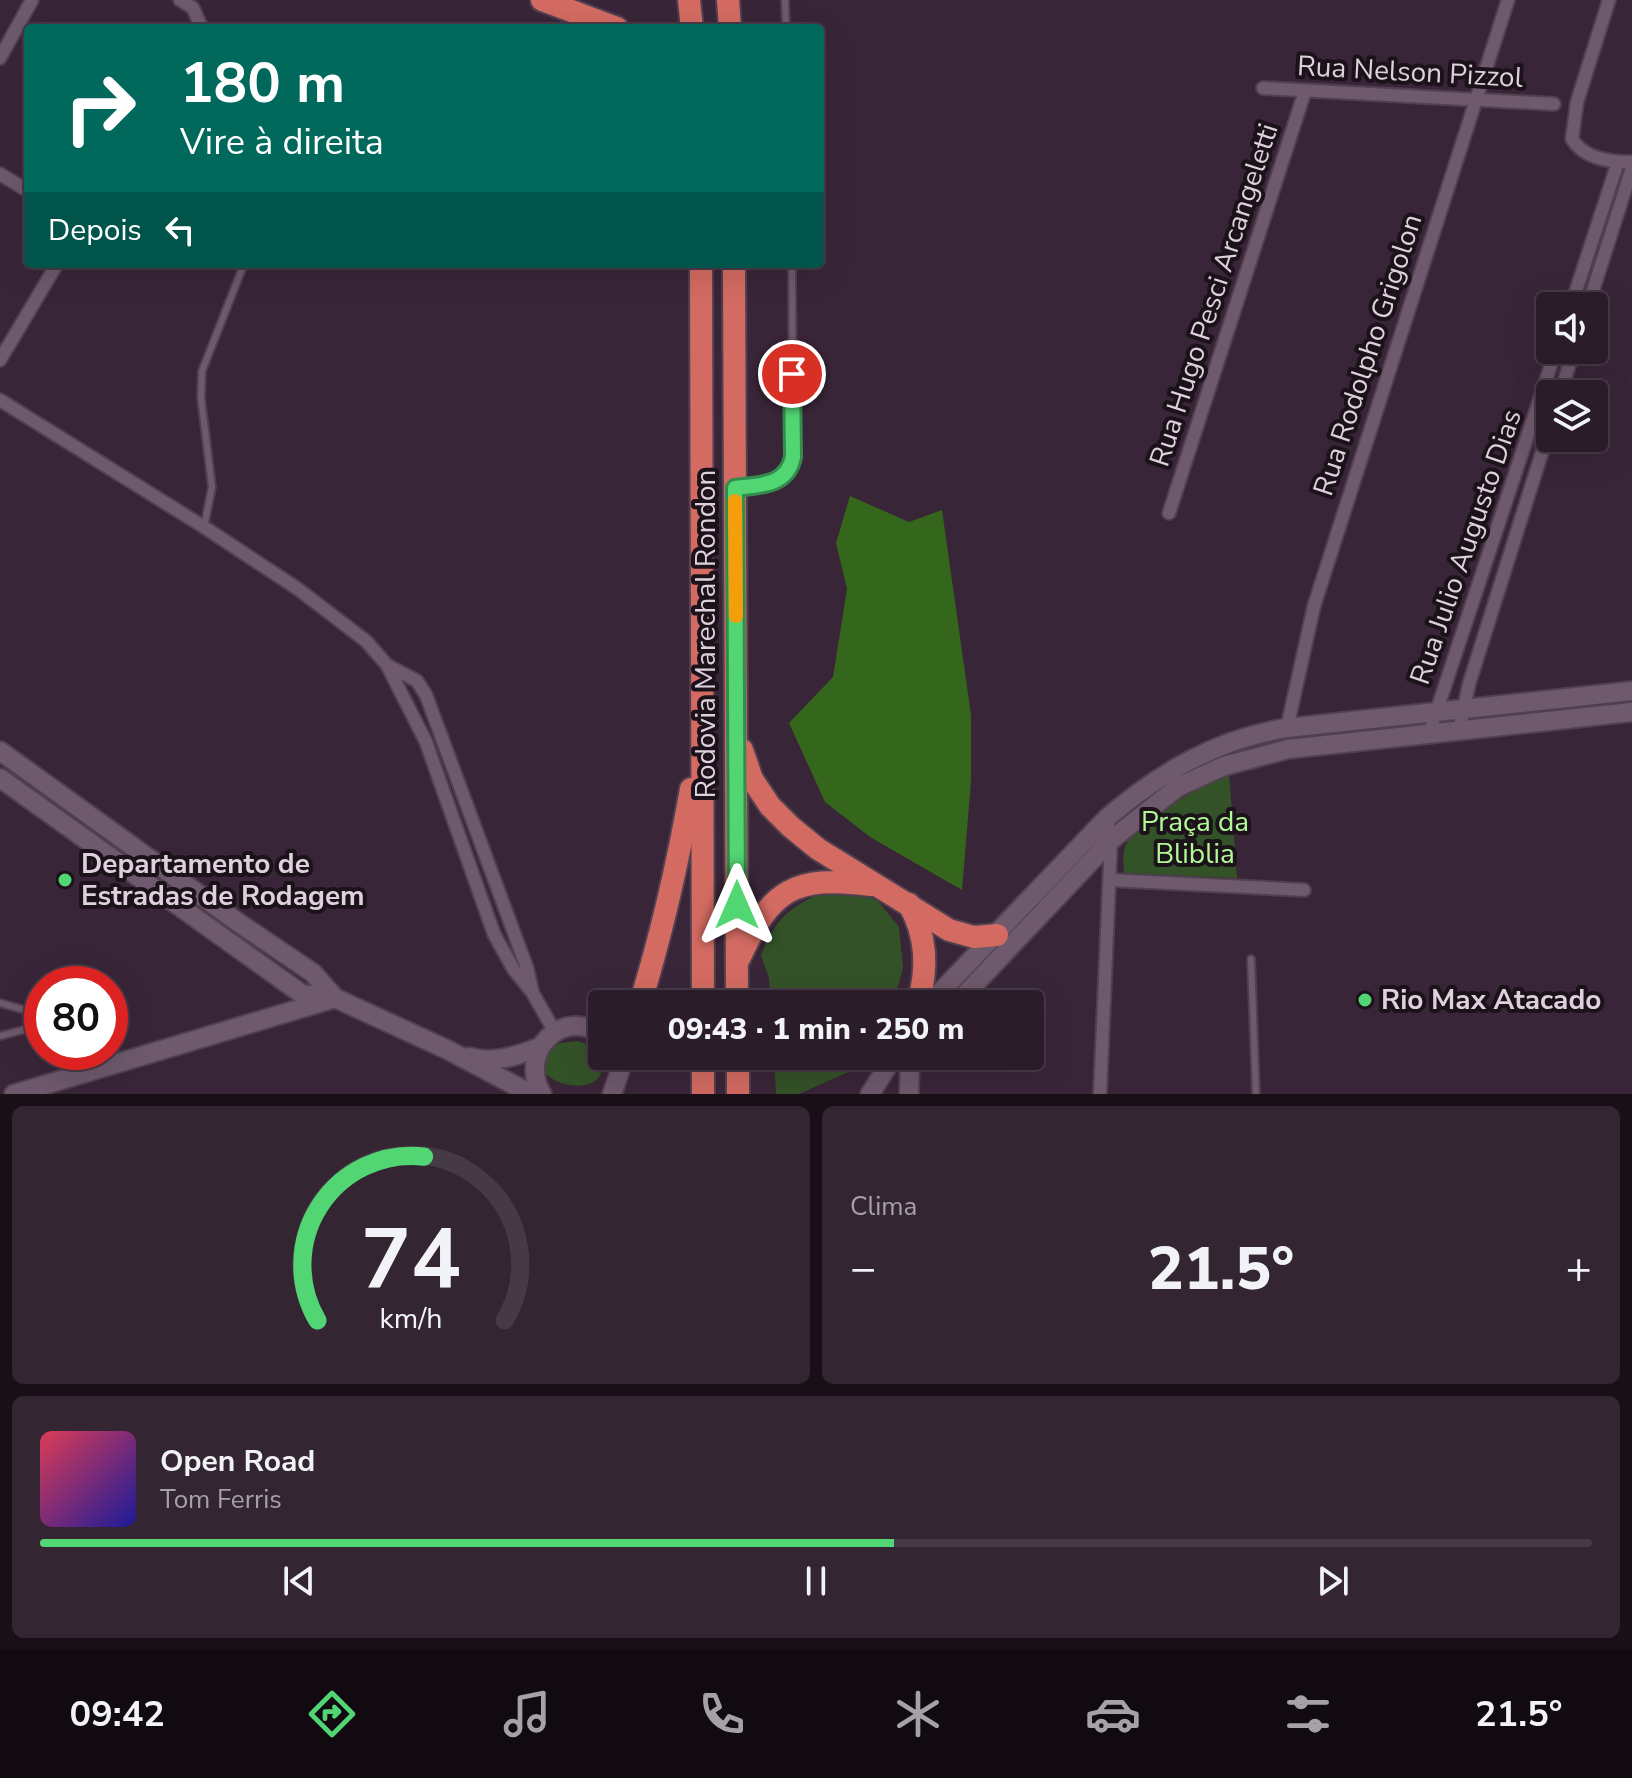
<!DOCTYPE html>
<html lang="pt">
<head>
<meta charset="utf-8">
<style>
	:root { --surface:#2b1c2a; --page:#332532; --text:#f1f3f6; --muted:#a6a1a8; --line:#473a47; --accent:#52d673 }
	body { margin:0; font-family:"Nunito Sans",sans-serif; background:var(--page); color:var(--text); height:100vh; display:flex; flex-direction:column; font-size:30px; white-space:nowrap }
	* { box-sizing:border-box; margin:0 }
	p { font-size:26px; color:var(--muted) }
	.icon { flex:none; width:44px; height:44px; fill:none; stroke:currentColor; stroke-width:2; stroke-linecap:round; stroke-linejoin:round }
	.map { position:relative; height:1094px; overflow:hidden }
	.drawer { display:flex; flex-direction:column; gap:12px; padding:12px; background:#180f17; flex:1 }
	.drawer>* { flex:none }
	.banner { position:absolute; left:24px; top:24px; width:800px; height:244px; border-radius:8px; box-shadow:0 8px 32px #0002,0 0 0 2px var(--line); background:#00695c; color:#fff; overflow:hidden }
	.fabs { position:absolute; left:1536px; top:292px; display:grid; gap:16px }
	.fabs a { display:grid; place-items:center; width:72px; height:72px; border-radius:8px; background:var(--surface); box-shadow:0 8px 32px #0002,0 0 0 2px var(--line); font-size:40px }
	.speed { position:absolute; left:24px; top:966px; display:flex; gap:16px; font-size:40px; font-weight:700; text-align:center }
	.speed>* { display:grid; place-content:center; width:104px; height:104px; border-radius:50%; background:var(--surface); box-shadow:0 8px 32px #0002,0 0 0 2px var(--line); line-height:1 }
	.speed .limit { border:12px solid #d22; background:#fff; color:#111 }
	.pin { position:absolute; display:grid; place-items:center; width:68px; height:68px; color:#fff; margin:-34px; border:4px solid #fff; border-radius:50%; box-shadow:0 2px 8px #0007 }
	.me { position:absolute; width:88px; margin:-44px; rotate:0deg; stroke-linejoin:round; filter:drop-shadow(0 0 6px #0008) }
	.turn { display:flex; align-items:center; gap:28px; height:168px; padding:0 24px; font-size:36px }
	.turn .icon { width:104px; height:104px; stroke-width:2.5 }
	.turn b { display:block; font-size:56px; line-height:68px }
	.then { display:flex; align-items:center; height:76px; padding:0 24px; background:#0003; gap:16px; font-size:30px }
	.big { font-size:60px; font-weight:800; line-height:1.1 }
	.drawer .tile { flex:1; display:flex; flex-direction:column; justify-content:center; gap:12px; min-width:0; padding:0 28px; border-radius:12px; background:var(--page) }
	.drawer .dial { align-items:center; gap:0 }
	.dial svg { height:208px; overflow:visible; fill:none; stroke:var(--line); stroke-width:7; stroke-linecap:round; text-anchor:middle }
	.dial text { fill:var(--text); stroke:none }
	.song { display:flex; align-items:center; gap:24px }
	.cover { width:96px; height:96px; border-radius:12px; background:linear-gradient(135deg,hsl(350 70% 55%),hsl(240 70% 35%)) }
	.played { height:8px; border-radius:4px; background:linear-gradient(90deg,var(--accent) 55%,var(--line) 55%) }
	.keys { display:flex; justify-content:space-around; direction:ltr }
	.heat { display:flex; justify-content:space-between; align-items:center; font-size:44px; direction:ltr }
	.drawer .tiles { flex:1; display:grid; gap:12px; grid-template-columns:1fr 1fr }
	.tile:last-child { grid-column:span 2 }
	.trip { position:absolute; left:588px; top:990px; width:456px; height:80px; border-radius:8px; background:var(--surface); box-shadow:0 8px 32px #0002,0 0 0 2px var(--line); font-weight:800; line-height:80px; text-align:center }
	.tabs { display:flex; height:128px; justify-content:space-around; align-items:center; background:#110b11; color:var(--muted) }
	.tabs .icon { width:56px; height:56px }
	.tabs .on { color:var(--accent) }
	.tabs b { font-size:36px; color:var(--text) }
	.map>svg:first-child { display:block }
	.green { fill:#345228 }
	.forest { fill:#34661c }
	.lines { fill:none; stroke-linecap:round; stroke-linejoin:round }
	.lane-casing { stroke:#514050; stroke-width:10 }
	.street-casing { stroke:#514050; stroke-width:16 }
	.secondary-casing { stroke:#514050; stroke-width:22 }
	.highway-casing { stroke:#514050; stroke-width:26 }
	.lane { stroke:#6f596d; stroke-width:6 }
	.street { stroke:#6f596d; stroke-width:12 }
	.secondary { stroke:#6f596d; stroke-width:18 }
	.highway { stroke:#d36b62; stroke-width:22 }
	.route-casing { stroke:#358b4b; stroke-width:20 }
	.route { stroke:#52d673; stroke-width:14 }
	.slow { stroke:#f59e0b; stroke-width:14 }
	.poi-dot { fill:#52d673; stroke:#1b121a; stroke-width:3 }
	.labels { text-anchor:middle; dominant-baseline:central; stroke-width:8; stroke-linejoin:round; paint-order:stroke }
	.street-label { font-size:28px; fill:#ded0dc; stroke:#1b121a }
	.park-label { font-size:28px; fill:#b2f895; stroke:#1b121a }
	.poi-label { font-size:28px; font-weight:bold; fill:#ded0dc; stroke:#1b121a; text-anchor:start }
</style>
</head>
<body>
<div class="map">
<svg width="1632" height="1094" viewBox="0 0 1632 1094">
	<rect width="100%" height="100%" fill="#392538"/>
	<g class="green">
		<path d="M1229,772L1237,878L1124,873C1124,864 1122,856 1125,847C1134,825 1205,783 1229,772Z"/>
		<path d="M820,893H849L877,900L899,927L903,968L893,1004H771L769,978L761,955C775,919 787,910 820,893Z"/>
		<path d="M578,1041L594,1047C624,1094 557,1094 542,1069L546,1052L560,1043Z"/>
		<path d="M774,1056H865L857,1068L799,1094H776Z"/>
	</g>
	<path class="forest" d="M850,496L909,522L942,510L971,715V781L962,890L870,837L825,802L789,723L833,677L847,589L836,543Z"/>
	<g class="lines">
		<defs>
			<g id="lane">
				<path d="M785,0L786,28"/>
				<path d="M739,487C763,485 787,484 793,457L792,264"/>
				<path d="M204,527L212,487L201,398L202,371L244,264"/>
				<path d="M1251,959L1256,1094"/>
				<path d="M0,1003L42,1015"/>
				<path d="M0,1036L42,1025"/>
			</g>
			<g id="street">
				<path d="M180,0L193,8L200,24L198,28"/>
				<path d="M1609,0L1577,102L1572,139C1584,159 1610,162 1632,162"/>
				<path d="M0,58L32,0"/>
				<path d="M1263,88L1554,104"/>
				<path d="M0,174L28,191"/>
				<path d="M1571,306L1618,162"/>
				<path d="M1588,306L1632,168"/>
				<path d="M0,360L57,264"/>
				<path d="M1560,394L1574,350"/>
				<path d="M0,400L204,527L298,589L366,641L387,665L426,742L494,934L514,970L532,992L555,1032"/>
				<path d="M1169,513L1305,91"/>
				<path d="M387,665L417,681L426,695L527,968L532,990"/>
				<path d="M1287,728L1314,606L1508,0"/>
				<path d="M1459,731L1469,684L1550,427"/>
				<path d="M1429,734L1556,350"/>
				<path d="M1110,880L1304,890"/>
				<path d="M1100,1094L1111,840L1107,818"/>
			</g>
			<g id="secondary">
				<path d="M0,751L236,921L313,973L335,998"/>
				<path d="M0,778L302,994L335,998L448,1050L531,1094"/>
				<path d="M929,1004L1107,818C1161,772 1217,739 1287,728L1632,691"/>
				<path d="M956,1004L1111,840L1178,787L1224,766L1288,749L1632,712"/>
				<path d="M469,1057C493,1064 517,1056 540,1047"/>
				<path d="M14,1094L329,1000"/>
				<path d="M542,1094C517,1052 563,1006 602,1035"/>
				<path d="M612,1094L620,1071L618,1056"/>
				<path d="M870,1094L894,1056"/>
				<path d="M909,1094L910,1056"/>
			</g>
			<g id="highway">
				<path d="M542,0L617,28"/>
				<path d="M689,0L692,28"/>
				<path d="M728,0L730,28"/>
				<path d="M701,264L703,1004"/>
				<path d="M734,264L737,1004"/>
				<path d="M742,750L752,779L770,806L791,827L818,849L949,930L974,937L997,935"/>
				<path d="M909,904C927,936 928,968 918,1004"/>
				<path d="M739,959C771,889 794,875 871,885"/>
				<path d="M640,1004C662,933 678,862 691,789"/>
				<path d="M598,1032L602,1031"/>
				<path d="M703,1056V1094"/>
				<path d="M738,1056V1094"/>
			</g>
		</defs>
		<use href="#lane" class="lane-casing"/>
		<use href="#street" class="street-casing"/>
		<use href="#secondary" class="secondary-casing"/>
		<use href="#highway" class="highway-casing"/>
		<use href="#lane" class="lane"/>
		<use href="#street" class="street"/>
		<use href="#secondary" class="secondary"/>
		<use href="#highway" class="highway"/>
	</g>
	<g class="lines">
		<defs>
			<path id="route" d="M737,905L735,488C760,485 787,486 793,457L792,374"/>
		</defs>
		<use href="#route" class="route-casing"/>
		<use href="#route" class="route"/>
		<path class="slow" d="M735,501L736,616"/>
	</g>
	<g class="poi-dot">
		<circle cx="65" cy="880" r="8"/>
		<circle cx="1365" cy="1000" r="8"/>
	</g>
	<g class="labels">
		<g class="street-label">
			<text transform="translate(1410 72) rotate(3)">Rua Nelson Pizzol</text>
			<text transform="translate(1214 295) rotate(-72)">Rua Hugo Pesci Arcangeletti</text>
			<text transform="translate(1368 355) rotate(-72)">Rua Rodolpho Grigolon</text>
			<text transform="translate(1466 547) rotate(-71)">Rua Julio Augusto Dias</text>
			<text transform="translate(706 634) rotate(-90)">Rodovia Marechal Rondon</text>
		</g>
		<g class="park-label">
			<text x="1195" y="822">Praça da<tspan x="1195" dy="32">Bliblia</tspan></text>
		</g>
		<g class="poi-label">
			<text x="81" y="864">Departamento de<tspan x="81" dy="32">Estradas de Rodagem</tspan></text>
			<text x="1381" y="1000">Rio Max Atacado</text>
		</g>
	</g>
</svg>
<div class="fabs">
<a><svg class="icon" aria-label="sound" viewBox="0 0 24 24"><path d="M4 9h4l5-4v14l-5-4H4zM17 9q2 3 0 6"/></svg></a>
<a><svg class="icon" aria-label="layers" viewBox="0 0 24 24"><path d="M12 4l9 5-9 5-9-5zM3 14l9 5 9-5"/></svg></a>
</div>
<div class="speed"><div class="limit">80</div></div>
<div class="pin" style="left:792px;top:374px;background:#d93025"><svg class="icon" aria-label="arrive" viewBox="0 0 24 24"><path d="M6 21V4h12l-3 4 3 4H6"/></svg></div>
<svg class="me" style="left:737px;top:905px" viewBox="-20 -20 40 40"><path d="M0-17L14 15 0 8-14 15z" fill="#52d673" stroke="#fff" stroke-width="4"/></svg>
<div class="trip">09:43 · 1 min · 250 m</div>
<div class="banner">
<div class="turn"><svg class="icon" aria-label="right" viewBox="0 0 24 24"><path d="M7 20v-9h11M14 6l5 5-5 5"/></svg><div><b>180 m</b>Vire à direita</div></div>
<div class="then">Depois<svg class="icon" aria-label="left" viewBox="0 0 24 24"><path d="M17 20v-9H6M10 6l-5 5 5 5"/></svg></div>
</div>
</div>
<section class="drawer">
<div class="tiles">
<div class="tile dial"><svg viewBox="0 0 100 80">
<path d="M14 69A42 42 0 1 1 86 69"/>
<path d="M14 69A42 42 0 0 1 55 6" stroke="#52d673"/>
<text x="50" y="56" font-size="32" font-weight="700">74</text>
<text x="50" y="72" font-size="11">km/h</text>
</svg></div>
<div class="tile"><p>Clima</p>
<div class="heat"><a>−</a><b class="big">21.5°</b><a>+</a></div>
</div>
<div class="tile">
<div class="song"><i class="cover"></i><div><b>Open Road</b><p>Tom Ferris</p></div></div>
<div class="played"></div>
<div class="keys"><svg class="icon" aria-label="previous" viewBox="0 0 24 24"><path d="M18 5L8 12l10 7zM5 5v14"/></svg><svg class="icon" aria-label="pause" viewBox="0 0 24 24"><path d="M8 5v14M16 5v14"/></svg><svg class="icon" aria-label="next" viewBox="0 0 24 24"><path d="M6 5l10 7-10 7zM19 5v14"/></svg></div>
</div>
</div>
</section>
<nav class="tabs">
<b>09:42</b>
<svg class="icon on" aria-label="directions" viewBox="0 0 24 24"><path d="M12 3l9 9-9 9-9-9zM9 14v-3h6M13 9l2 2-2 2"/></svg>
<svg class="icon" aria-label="music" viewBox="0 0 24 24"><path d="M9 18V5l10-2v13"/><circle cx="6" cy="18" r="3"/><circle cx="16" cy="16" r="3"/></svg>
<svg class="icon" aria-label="phone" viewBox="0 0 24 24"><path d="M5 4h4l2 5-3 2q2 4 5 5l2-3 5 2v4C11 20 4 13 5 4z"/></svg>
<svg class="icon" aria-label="climate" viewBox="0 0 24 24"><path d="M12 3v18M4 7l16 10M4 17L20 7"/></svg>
<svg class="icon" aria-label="car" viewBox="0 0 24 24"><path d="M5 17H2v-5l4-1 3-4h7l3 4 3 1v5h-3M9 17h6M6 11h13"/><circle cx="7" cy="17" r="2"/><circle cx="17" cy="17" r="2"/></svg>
<svg class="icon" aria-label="filters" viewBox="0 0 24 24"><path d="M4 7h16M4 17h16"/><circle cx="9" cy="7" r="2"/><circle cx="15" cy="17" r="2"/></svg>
<b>21.5°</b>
</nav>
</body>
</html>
